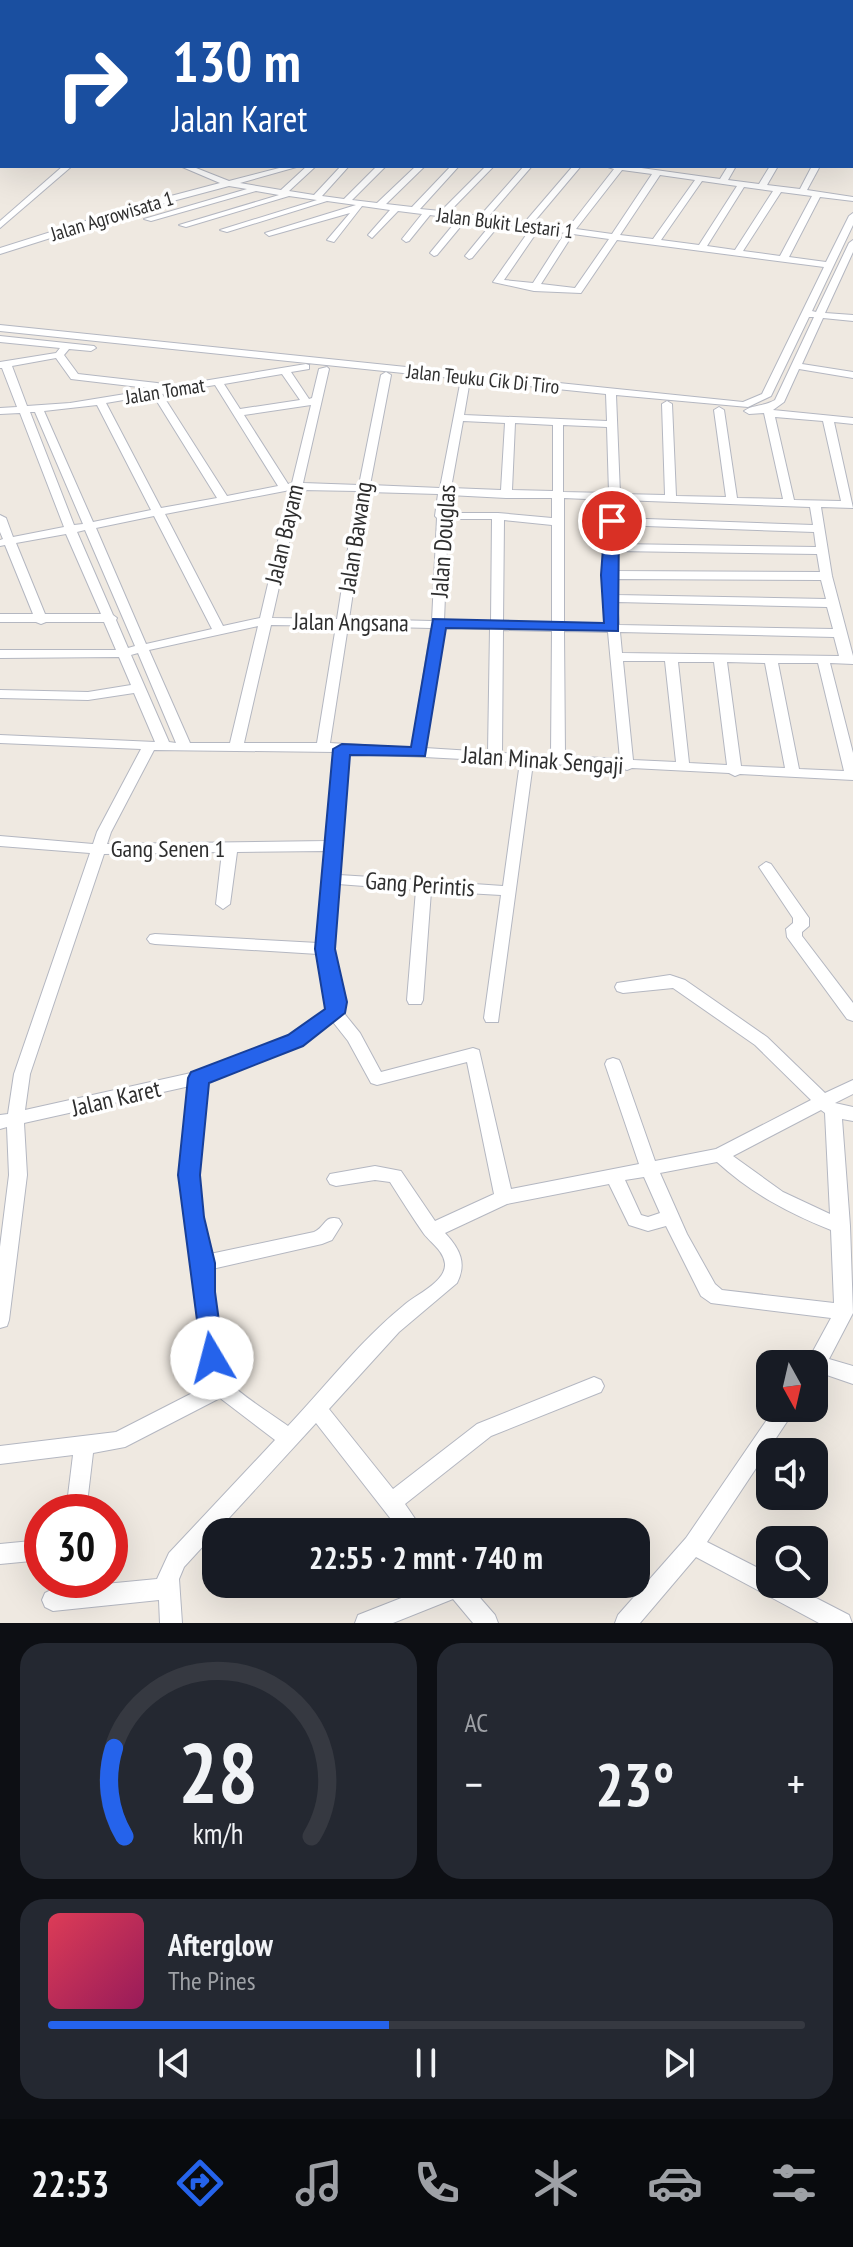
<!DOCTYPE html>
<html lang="id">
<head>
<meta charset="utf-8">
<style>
	:root { --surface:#171b24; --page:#242831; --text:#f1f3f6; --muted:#9ea1a6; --line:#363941; --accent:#2563eb }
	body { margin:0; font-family:"PT Sans Narrow",sans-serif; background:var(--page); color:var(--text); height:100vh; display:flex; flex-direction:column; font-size:30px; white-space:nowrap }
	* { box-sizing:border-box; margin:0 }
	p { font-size:26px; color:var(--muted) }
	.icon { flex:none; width:44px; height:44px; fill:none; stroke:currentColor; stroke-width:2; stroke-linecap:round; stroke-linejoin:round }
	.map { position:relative; height:1623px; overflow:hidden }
	.details { display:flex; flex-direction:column; gap:20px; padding:20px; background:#0d0f14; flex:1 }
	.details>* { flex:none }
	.hud { position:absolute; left:0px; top:0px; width:854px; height:168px; box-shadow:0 8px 32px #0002; background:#1a4fa0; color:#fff; overflow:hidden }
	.needle { width:52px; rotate:172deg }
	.fabs { position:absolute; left:756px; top:1350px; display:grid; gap:16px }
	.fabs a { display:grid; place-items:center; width:72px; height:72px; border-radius:16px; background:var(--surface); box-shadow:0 8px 32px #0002; font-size:40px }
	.speed { position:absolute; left:24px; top:1494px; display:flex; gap:16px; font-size:40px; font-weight:700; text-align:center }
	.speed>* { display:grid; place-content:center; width:104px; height:104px; border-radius:50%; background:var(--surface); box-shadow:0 8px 32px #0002; line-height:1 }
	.speed .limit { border:12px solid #d22; background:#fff; color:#111 }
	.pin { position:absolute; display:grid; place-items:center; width:68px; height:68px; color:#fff; margin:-34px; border:4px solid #fff; border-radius:50%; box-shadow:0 2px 8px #0007 }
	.me { position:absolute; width:88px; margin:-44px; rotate:352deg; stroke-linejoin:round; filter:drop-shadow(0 0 6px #0008) }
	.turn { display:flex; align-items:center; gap:28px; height:168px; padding:0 40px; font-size:36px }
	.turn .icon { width:104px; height:104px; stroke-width:2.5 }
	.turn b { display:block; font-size:56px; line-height:68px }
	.big { font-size:60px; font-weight:800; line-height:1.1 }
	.details .tile { flex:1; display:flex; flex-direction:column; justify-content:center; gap:12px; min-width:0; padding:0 28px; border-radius:24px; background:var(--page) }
	.details .dial { align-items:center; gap:0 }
	.dial svg { height:208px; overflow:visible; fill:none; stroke:var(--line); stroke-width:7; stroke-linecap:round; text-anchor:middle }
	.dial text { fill:var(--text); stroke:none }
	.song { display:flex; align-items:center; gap:24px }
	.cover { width:96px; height:96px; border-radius:12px; background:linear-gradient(135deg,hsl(350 70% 55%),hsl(330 70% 35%)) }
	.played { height:8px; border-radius:4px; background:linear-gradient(90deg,var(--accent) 45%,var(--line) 45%) }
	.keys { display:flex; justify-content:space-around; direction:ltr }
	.heat { display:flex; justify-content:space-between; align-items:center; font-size:44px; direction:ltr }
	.details .tiles { flex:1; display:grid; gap:20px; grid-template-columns:1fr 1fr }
	.tile:last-child { grid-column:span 2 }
	.trip { position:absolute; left:202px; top:1518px; width:448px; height:80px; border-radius:24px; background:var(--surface); box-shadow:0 8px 32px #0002; font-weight:800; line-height:80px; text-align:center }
	.menu { display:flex; height:128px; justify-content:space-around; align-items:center; background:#090b0e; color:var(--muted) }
	.menu .icon { width:56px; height:56px }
	.menu .current { color:var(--accent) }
	.menu b { font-size:36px; color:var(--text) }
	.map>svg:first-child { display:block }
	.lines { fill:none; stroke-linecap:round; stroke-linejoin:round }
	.minor-casing { stroke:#b4b7c1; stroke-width:2 }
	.minor { fill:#fff; fill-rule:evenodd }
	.route { fill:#2563eb; stroke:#184099; stroke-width:2 }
	.labels { text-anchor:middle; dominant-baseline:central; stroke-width:7; stroke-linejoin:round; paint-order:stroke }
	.far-street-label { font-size:20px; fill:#2e2e2e; stroke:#fff }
	.street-label { font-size:24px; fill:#2e2e2e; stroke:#fff }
</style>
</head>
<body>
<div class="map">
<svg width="853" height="1623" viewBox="0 0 853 1623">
	<rect width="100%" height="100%" fill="#efe9e1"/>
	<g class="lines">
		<defs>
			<g id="minor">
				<path d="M349,0L363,2H346Z"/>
				<path d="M664,0L684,2H661Z"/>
				<path d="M701,0H708L709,2H702Z"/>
				<rect x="852" y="63" width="1" height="4"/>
				<rect x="852" y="82" width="1" height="4"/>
				<rect x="0" y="103" width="2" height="4"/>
				<rect x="852" y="122" width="1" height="5"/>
				<rect x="0" y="124" width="2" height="4"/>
				<rect x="0" y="144" width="2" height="4"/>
				<path d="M63,166H72L0,228V221Z"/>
				<path d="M180,166H191L229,181L287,166H300L240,183L281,190L307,166H316L289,191L314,195L341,166H349L322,196L344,199L377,166H386L352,200L377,203L416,166H425L386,204L412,207L451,166H459L420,209L441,211L486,166H494L449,212L480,216L524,166H532L488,217L525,222L573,166H581L533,223L568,228L614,169L605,166H627L720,179L728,166H736L728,180L759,184L770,166H778L767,185L800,189L812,166H820L807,190L853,197V201L820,197L789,257L826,262L849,216L853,213V225L812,311L816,312L849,243L853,240V252L825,313L853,315V321L823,318L802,364L853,372V378L799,369L784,402L773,410L853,418V424L834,422L853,508L821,507L832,576L853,656V664L830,663L853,753V780L740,774L735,776L729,773L632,768L627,770L621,768L533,763L498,1022H486L484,1018L501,895L431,891L423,1000L421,1004H409L407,1000L416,890L338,884L333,949L345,1002L343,1012L360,1033L381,1072L473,1048L479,1050L511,1189L639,1164L605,1064L607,1060L613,1058L619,1060L621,1064L655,1161L716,1149L811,1100L755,1045L673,988L623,993L617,991L615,987L617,983L670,975L685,980L767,1037L825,1093L853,1080V1094L835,1103L853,1107V1121L842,1119L850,1226L853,1313L829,1359L853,1366V1384L821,1373L814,1376V1364H806L831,1318L711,1303L701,1296L666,1226L648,1231L629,1225L609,1184L507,1204L445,1233C460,1249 467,1263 457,1283L399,1332L329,1409L393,1489L477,1424L594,1377L601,1380L604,1386L601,1392L491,1436L405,1504L424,1532H401L316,1423L184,1567L179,1579L182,1623H160L159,1600L53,1611L45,1607L42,1600L45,1593L53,1589L157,1579L169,1553L275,1440L220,1398L125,1447L93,1453L86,1512H66L73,1455L0,1464V1446L116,1432L210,1384L202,1358L194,1292V1263L184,1217L180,1175L190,1086L24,1123L27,1175L9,1320L7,1326L0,1328V1247L9,1175L7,1127L0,1129V1115L8,1114L14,1074L90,853L0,846V836L93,844L97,832L141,749L0,743V735L155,742L134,693L88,700L0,698V690L88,692L131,685L119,657L0,658V650H116L104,622H46L41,624L36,622H0V614H33L5,545L0,546V540L3,539L0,532V515L6,518L13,537L64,527L20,413L0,414V408L17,407L2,368H0V362L56,353L60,348L0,342V336L94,346L96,348L91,351L69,349L64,355L78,374L157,383L161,384V388L306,364L309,365V369L291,372L309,399L312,398L319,369L327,367L329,369L303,483L359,485L381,375L386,372L391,375L370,485L440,488L461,379L0,331V325L743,402L762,394L824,267L617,240L581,293L534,291L493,282L531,228L500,224L472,258L469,259L465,256L492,223L466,220L437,255L434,256L430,253L458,219L430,215L409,241L406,242L402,239L422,214L398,211L372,238L368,235L390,210L362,206L334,242L327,240L350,213L269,236L265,233L356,205L327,201L227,232L220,230L317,200L289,196L186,227L179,225L279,195L256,191L151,221L144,219L247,189L229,186L139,210L0,254V248L133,206L220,183ZM622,170L652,174L612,234L576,229ZM660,175L695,180L653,239L620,235ZM702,181L737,186L699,245L661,240ZM744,187L773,191L735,250L707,246ZM781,192L812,196L780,256L743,251ZM539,229L565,233L533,283L504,280ZM573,234L609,239L575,288L541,284ZM809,317H814L775,400C765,406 752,405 744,411L749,414L764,413L783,499L737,498L724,410L719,407L714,410L726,497L676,496L672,404L667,401L662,404L665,495L620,494L616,395L748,407L771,396ZM56,358L71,379L156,389L70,403L27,406L12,366ZM282,374L300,400L240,409L224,384ZM470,380L606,394L607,421L464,415ZM215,385L278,486L227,496L162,394ZM153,395L217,498L161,508L106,403ZM97,405L151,510L93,522L44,411ZM311,405L292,483L288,484L244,415ZM30,412H35L83,524L74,525ZM775,417L823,421L841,501L794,500ZM463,421L505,423L501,490L451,488ZM515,423L553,425V491L512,490ZM563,425L607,427L609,493L563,492ZM290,490L260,618L223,626L165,514ZM301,490L357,491L337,619L272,618ZM368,492L438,494L435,516L437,518L432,621L349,619ZM449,495L506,498H552V518L498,513H449ZM564,498L609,500L602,575L607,624H564ZM620,500L810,507L813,525L619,518ZM154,516L212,629L146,644L96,528ZM448,519H492L491,622L444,621ZM504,520L552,525V623L503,622ZM618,525L814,532L816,547L617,544ZM85,530L135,646L128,648L116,620L117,618L113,615L77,532ZM66,534L101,614H45L16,543ZM616,551L817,554L820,572L614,571ZM614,579L821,580L826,599L616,595ZM617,602L827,607L833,629L619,625ZM271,625L336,626L317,743H244ZM258,626L230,743H190L149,650ZM348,626L431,628L412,748L330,743ZM443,628L490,629L488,752L425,748ZM503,630L552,631L551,755L502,753ZM564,631L608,632L620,759L565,756ZM620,632L834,637L839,656L622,653ZM138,653L176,743L169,742L131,655ZM623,661H665L676,762L633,760ZM678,662H714L727,765L689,763ZM727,662L765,663L785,768L741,766ZM778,663H818L844,771L799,769ZM154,750L335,752L327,841L107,844L111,832ZM348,753L520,762L503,886L430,881L424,878L419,880L339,875ZM326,851L318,943L155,934L150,935L147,939L150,943L155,944L318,954L329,1002L328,1010L290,1037L209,1069L25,1110L30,1074L104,854L222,852L216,904L223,909L230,904L237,852ZM333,1022L348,1041L371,1083L377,1085L467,1062L494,1194L435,1221L401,1171L375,1166L330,1174L327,1179L330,1184L336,1186L375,1180L390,1182C401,1199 412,1217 424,1234C431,1243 444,1251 445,1264C446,1282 415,1295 403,1306C360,1341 326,1386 288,1426C276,1417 234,1391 228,1380C216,1356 212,1297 212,1269L322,1244L332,1240L342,1224L339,1219C325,1214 325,1227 314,1232L210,1254L202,1217L198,1175L207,1082L302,1045ZM821,1110L825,1113L830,1214L783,1192L733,1156ZM717,1162C751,1193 788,1213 831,1230L834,1303L722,1290L715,1284L687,1234L660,1173ZM644,1177L660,1213L648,1217L641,1215L625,1180Z"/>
				<path d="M766,862L771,864L809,918V926L802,932V936L853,1003V1021L847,1019L787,937L786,929L793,923V918L759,867Z"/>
				<path d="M775,1408H796L707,1542L770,1574V1584H789L849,1615L852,1623H819L696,1557L640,1623H615L618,1615L686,1538Z"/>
				<path d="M42,1540V1560L0,1564V1544Z"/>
				<path d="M437,1584H468L495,1615L498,1623H473L453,1599L393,1623H355L358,1615Z"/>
			</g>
		</defs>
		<use href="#minor" class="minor-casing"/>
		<use href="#minor" class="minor"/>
	</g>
	<path class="route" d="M612,516L619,521L618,631L446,628L425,756L350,755L335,949L347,1002L345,1013L303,1046L209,1083L200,1175L204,1217L215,1263V1292L224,1358L221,1366L212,1369L203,1366L178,1175L188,1078L191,1072L288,1035L325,1009L315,949L333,749L342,744L411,747L433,619L604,623L601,575L605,521Z"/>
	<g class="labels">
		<g class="far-street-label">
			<text transform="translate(112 216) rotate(-17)">Jalan Agrowisata 1</text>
			<text transform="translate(505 223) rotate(7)">Jalan Bukit Lestari 1</text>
			<text transform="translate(483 379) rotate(6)">Jalan Teuku Cik Di Tiro</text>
			<text transform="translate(165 391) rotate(-9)">Jalan Tomat</text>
		</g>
		<g class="street-label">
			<text transform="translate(284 534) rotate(-77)">Jalan Bayam</text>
			<text transform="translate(355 537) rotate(-81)">Jalan Bawang</text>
			<text transform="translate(443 541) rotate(-86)">Jalan Douglas</text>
			<text transform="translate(351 622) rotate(1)">Jalan Angsana</text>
			<text transform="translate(543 760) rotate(4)">Jalan Minak Sengaji</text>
			<text x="168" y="848">Gang Senen 1</text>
			<text transform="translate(420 884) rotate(4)">Gang Perintis</text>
			<text transform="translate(116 1098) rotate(-13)">Jalan Karet</text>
		</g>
	</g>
</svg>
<div class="fabs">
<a><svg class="needle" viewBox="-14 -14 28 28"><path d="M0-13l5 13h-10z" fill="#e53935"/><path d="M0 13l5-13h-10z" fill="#9ea1a6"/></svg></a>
<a><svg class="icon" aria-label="sound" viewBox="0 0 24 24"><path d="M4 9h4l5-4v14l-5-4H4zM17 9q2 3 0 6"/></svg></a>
<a><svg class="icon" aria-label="search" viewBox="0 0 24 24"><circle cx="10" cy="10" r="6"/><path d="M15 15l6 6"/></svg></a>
</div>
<div class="speed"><div class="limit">30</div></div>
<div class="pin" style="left:612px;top:521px;background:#d93025"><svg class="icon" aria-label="arrive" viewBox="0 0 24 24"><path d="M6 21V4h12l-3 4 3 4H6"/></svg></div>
<svg class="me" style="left:212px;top:1358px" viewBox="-20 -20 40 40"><circle r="19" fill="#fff"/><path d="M0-13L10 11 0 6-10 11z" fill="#2563eb"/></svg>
<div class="trip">22:55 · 2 mnt · 740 m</div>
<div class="hud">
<div class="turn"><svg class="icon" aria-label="right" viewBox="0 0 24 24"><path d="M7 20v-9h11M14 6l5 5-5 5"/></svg><div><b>130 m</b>Jalan Karet</div></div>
</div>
</div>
<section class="details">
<div class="tiles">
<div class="tile dial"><svg viewBox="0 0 100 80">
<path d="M14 69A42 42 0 1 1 86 69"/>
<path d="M14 69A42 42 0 0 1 10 35" stroke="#2563eb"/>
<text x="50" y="56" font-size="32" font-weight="700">28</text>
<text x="50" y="72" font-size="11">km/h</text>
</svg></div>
<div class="tile"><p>AC</p>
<div class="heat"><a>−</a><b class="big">23°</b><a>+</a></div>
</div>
<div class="tile">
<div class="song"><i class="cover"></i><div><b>Afterglow</b><p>The Pines</p></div></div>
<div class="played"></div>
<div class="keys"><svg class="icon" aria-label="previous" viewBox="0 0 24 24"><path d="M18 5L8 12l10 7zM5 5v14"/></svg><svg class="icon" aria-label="pause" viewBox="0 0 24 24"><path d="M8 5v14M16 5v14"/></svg><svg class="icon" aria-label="next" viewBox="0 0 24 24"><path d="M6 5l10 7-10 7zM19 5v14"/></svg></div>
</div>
</div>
</section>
<nav class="menu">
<b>22:53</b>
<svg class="icon current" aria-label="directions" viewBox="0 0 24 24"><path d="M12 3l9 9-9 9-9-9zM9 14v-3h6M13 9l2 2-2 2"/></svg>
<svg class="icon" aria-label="music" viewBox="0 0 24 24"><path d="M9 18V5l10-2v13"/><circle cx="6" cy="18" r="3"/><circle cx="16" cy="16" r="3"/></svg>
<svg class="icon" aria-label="phone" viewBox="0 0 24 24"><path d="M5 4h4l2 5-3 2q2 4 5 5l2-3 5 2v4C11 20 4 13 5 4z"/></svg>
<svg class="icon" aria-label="climate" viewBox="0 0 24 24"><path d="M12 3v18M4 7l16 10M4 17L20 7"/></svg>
<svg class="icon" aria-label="car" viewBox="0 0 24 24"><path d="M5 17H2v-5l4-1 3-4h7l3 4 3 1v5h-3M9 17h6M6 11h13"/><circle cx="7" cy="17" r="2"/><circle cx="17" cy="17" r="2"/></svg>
<svg class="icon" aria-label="filters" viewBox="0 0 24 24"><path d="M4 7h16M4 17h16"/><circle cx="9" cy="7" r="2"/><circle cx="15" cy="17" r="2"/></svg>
</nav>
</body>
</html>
